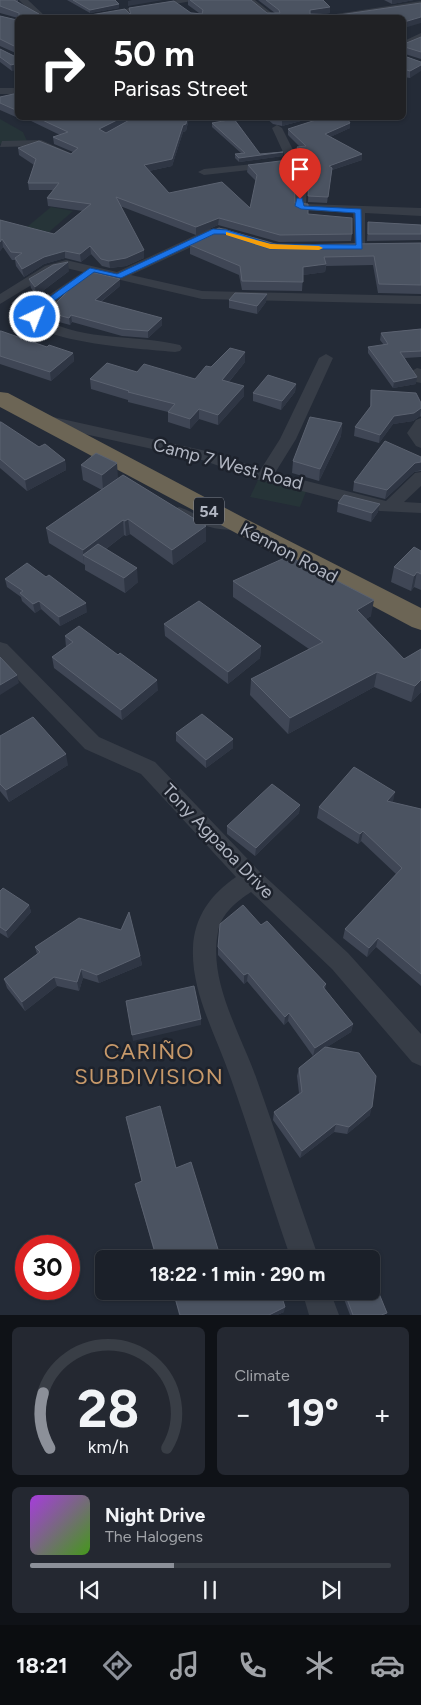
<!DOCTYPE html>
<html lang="en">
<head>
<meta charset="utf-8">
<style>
	:root { --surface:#1b2029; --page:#242831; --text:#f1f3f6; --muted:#a0a3a8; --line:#393e46; --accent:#8c9099 }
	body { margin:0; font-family:Figtree,sans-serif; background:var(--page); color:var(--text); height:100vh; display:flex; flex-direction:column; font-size:19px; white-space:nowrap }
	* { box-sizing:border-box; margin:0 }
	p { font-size:16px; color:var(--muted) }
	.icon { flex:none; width:28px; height:28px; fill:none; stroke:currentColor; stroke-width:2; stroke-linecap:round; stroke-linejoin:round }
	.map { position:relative; height:1315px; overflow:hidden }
	.side { display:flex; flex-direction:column; gap:12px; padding:12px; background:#0f1217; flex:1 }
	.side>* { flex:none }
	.top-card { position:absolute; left:15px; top:15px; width:391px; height:105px; border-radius:8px; box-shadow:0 1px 4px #0004,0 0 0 1px var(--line); background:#202124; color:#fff; overflow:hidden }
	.speed { position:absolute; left:15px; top:1235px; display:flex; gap:10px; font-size:25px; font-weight:700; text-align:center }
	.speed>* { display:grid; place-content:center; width:65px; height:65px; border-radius:50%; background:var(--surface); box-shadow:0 1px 4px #0004,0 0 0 1px var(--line); line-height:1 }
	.speed .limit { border:8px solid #d22; background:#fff; color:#111 }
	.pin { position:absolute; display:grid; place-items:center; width:42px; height:42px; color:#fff; margin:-51px -21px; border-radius:50% 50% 50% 0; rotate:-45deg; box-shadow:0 0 5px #0007 }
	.pin .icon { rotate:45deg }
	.me { position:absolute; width:55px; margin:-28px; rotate:43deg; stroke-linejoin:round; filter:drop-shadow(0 0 4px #0008) }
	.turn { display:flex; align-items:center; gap:18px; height:105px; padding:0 15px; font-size:22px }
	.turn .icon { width:65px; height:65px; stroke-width:2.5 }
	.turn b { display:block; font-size:35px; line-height:42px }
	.big { font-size:38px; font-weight:700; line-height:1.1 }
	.side .widget { flex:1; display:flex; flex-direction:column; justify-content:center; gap:8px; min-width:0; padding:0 18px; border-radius:8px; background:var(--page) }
	.side .dial { align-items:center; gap:0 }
	.dial svg { height:130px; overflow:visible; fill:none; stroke:var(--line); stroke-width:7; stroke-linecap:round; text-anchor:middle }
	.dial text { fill:var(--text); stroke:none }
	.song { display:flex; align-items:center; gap:15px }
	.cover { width:60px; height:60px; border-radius:8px; background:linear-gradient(135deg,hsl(280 70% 55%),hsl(100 70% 35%)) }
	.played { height:5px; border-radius:2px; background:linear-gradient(90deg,var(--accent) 40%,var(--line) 40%) }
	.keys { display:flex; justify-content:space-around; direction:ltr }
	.heat { display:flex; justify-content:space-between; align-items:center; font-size:28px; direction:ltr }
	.side .tiles { flex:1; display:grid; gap:12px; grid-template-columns:1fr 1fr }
	.widget:last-child { grid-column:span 2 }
	.trip { position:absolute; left:95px; top:1250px; width:285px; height:50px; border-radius:8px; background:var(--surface); box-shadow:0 1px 4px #0004,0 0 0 1px var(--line); font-weight:700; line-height:50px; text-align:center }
	.dock { display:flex; height:80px; justify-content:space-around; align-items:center; background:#0b0d10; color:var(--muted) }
	.dock .icon { width:35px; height:35px }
	.dock .on { color:var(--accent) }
	.dock b { font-size:22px; color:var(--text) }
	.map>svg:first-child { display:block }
	.green { fill:#263438 }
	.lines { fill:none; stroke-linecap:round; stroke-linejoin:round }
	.lane { fill:#373d47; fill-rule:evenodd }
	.street { fill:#373d47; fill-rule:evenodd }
	.highway { fill:#6c6555; fill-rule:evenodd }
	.wall { fill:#3f4655 }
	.shaded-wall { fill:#2f3644 }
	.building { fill:#4b5361; stroke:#5b6270 }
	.route { fill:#1a73e8; stroke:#114b97 }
	.slow { fill:#f59e0b }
	.labels { text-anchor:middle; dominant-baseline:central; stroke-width:5; stroke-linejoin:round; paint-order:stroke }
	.shield { fill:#1d222c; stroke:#858a96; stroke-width:1 }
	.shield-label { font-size:16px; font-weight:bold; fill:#b2b7c3 }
	.street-label { font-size:18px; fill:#b2b7c3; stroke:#1d222c }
	.near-neighbourhood-label { font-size:22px; letter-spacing:1px; fill:#c7996a; stroke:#1d222c }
</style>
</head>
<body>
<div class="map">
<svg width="421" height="1315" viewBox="0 0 421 1315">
	<rect width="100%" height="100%" fill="#242b37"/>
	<g class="green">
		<path d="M0,119L23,132L27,141L0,144Z"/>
		<path d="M51,207L73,211L49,232L27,227Z"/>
		<path d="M258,480L307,489L300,507L250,497Z"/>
	</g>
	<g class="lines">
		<path class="lane" d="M179,507C192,511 203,520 216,523C225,524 238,521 243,526L242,528C219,534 196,523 176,512L175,510L176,508Z"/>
		<g class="street">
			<path d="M19,0H28L47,18H37Z"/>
			<path d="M177,0H197L98,18H74Z"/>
			<path d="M246,0H255L278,18H268Z"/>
			<path d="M421,1V7L338,18H310Z"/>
			<path d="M421,33V39L404,47V41Z"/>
			<rect x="0" y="88" width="18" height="6"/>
			<path d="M277,125L282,128L307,178L306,204L421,208V216L365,213V248L359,252L355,251L353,213L300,210L294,207L295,178L272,128Z"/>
			<path d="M41,140L77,156L72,159L68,158L40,146L0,147L2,141Z"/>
			<path d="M272,162L276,163V167L204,175L198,172L204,169Z"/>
			<path d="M225,228L244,238L238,242L223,236H215L131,275L202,291L421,296V304L202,299L95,274L42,313L44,319C86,342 135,334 180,345L182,348L180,351L175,352C145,349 53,344 33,323C30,321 30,316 28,313L34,305L83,272L66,268L53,272L0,304V294L45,266L66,260L117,272L209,229Z"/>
			<path d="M326,354L333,358L296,439L275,473L386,501L415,473L421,472V486L404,502L421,503V513L380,511L259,480L202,460L44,425L37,420L44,415L206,451L261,469L280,439L319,358Z"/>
			<path d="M417,368L421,369V383L416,382L410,372Z"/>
			<path d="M421,418V448L416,446L407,433L416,420Z"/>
			<path d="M0,642L7,644L99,737L155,762L260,872L348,953L421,1034V1066L412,1062L332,969L251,892C236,902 221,914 218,932C208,982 241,1034 257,1080C278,1139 298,1199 319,1259H291C270,1199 252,1138 231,1079C217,1037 191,993 193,948C194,917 211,894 236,877L141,774L85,749L0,661Z"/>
			<path d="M302,1291H330L339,1315H309Z"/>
		</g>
		<path class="highway" d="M0,392L8,393L248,520L421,608V630L412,627L0,407Z"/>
	</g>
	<g class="wall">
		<path d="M0,0H18V2L42,18H18L0,13Z"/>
		<path d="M67,0H115L119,8L90,13Z"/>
		<path d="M188,0H251L267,13H275L258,0H323L330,7V13L322,14L73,18L130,14L129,8L199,13L188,5Z"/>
		<path d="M384,0H414L392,4Z"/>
		<path d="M0,16L17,20H18V54L0,46Z"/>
		<path d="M421,37V59L405,54L404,55V44Z"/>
		<path d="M0,49L16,57L12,71L0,62Z"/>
		<path d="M404,56L421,62L410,78L404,77Z"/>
		<path d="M18,93V118H189L186,131L183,132L172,166L149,171L169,193L250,208L256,181L247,172L248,165L308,214L352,234L351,241L279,242L218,225L196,235L120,206L144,258L126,266L110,268L102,266L91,254L81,262L65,258L44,264L24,277L16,266L15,260H12L3,247L0,251V220L54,234L83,211L48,206L47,198L53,190H29L28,183L34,165L19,155L18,148L71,154L73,152L54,144L53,137L60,135L29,120L25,121L0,110V97Z"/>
		<path d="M266,118H312L282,126L273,124Z"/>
		<path d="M212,123L260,154L283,156L239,162L235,158V154L241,153L212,127Z"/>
		<path d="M350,128L330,137L362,160L332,170L327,203L308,202L309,177L297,153V147H300L288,135V129Z"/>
		<path d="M368,222L421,225V240L367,241Z"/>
		<path d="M213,231L279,245L421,243V294L378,293L373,265L326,266L325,272L303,275L302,291L242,290L239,275L190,254V245L213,235Z"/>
		<path d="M69,271L36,296L31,288L29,279Z"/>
		<path d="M120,286L101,302L162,325L148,338L122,336L72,322L70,325L48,319L47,312Z"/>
		<path d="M267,294L266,302L257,314L229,308V300Z"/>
		<path d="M421,329V357L405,358L416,384L393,388L368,353V347L384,345L380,340L381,333Z"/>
		<path d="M0,331L47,347L73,353L74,361L51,381L0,364Z"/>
		<path d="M245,362L229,382L244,386V396L218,425L199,419L190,429L168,422V412L128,402V400L91,389L90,379L137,372L195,379L211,367Z"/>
		<path d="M296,384L295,392L281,410L253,401V393Z"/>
		<path d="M371,390L421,403V417L420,416L413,421L393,424L379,443L354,436L355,427L370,407Z"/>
		<path d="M0,422L39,447L65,460L66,470L27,491L0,468Z"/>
		<path d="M342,423L341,436L319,481L292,473L293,461Z"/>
		<path d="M421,457V471L414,472L385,499L353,491L354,482Z"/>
		<path d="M81,465L118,478L113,482L206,541L173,565L130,534L126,536L124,535L106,549L138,582L125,593L85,570V565L49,543L46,528L102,490L83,480Z"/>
		<path d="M338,503L378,512L371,522L337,512Z"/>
		<path d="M421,551V590L414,587L411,591L391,582L394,567Z"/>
		<path d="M5,579L87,612L60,626L41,609L35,613L22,601L21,597L7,587Z"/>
		<path d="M233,581L371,616L366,619L404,659L421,649V692L411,702L374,687L288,734L250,695L251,679L309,649L233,597Z"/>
		<path d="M164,624L261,646L260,658L228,684L165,636Z"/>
		<path d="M65,636L158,690L122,720L54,668L52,657L66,647Z"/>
		<path d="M176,733L233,739V748L206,768L176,741Z"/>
		<path d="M0,736L68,765L9,802L0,791Z"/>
		<path d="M392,803L421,809V986L376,947L367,957L343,938L345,929L396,874L361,841L358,844L317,818L319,807Z"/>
		<path d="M300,805L299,813L255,856L227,834V826Z"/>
		<path d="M0,891L29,905L31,912L8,938L0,933Z"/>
		<path d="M261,925L326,984L325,989L353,1024L351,1032L327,1047L370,1115L347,1134L334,1132L300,1158L273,1120L274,1112L299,1093L297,1076L299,1068L318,1052L313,1056L288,1021L284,1025L247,981L244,984L218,955V947Z"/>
		<path d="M35,947L140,956L142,965L99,983L83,978L79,991L57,986L25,1011L7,988L4,979L37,954Z"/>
		<path d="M126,1117L176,1168L221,1259H156L137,1191L135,1184L142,1181Z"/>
		<path d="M173,1291H280L284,1312L277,1315H179Z"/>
		<path d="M341,1291H371L385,1315H350Z"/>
	</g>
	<g class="shaded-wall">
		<path d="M132,0H163L128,6V1Z"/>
		<path d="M392,0H414L392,4Z"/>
		<path d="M119,4V8L90,13V10Z"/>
		<path d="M330,7V13L310,16V10Z"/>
		<path d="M421,17V23L404,28V22Z"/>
		<path d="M18,63V70L12,71L11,65Z"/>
		<path d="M421,65V71L410,78V71Z"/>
		<path d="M24,118H28L29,120L25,121Z"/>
		<path d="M121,118H135L99,137V129Z"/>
		<path d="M187,118H189L186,131L183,132L172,166L144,172V165L183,125Z"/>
		<path d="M292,118H312L282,126V120Z"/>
		<path d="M350,123V128L324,140L325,134Z"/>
		<path d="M283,152V156L239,162V158Z"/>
		<path d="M362,154V160L332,170L327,203L329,166Z"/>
		<path d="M219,218L218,225L196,235V227Z"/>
		<path d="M2,239L3,247L0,251V242Z"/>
		<path d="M90,246L91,254L81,262L80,254Z"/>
		<path d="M144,250V258L126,266L110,268L109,261Z"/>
		<path d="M65,251V258L44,264L24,277L22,269L44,257Z"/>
		<path d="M68,262L69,271L36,296L35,287Z"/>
		<path d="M326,264L325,272L303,275V267Z"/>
		<path d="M120,279V286L95,306V300Z"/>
		<path d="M267,294L266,302L257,314V306Z"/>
		<path d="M71,315L72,322L70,325L69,318Z"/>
		<path d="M162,318V325L148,338V331Z"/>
		<path d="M245,352V362L222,390V380Z"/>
		<path d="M73,353L74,361L51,381L50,372Z"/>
		<path d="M417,377L416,384L393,388L394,382Z"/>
		<path d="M296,384L295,392L281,410L282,401Z"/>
		<path d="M244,386V396L218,425V415Z"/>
		<path d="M421,408L420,416L413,421L393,424L379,443L380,435L394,416Z"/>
		<path d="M199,409V419L190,429V419Z"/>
		<path d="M342,423L341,436L319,481L320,469Z"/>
		<path d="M65,460L66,470L27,491L25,480Z"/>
		<path d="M421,462V470L414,472L385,499L387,490L415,463Z"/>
		<path d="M117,463L118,478L103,490L102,475Z"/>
		<path d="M380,504L378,512L371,522L372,513Z"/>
		<path d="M128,519L130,534L126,536L125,521Z"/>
		<path d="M123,520L124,535L91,560L83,555L84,565L83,550Z"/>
		<path d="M206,526V541L173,565L172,550Z"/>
		<path d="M137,568L138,582L125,593L124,578Z"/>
		<path d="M417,572L414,587L411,591L414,576Z"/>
		<path d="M374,600L371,616L354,626L357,610Z"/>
		<path d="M39,601L41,609L35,613L33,604Z"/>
		<path d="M86,603L87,612L60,626L59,617Z"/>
		<path d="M261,646L260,658L228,684V672Z"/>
		<path d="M377,672L374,687L288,734L290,718Z"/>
		<path d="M17,675L19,683L0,695V685Z"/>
		<path d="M157,680L158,690L122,720L121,710Z"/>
		<path d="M421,680V692L411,702L415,686Z"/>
		<path d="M233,739V748L206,768V760Z"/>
		<path d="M66,754L68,765L9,802L6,790Z"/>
		<path d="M395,792L393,802L387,801Z"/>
		<path d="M300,805L299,813L255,856L256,848Z"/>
		<path d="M363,831L361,841L358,844L360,834Z"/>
		<path d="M29,905L31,912L8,938L6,931Z"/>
		<path d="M378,938L376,947L367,957L369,948Z"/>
		<path d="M140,956L142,965L99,983L97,975Z"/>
		<path d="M81,969L83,978L79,991L77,982Z"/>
		<path d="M248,973L247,981L244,984V975Z"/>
		<path d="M54,977L57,986L25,1011L22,1002Z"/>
		<path d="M289,1013L288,1021L284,1025L285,1017Z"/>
		<path d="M201,1019V1025L133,1041L132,1035Z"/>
		<path d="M353,1024L351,1032L313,1056L315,1048Z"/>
		<path d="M372,1107L370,1115L347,1134L349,1127Z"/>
		<path d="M336,1124L334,1132L300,1158L302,1151Z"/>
		<path d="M285,1307L284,1312L277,1315H269Z"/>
	</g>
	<g class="building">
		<path d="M0,0H14L39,14L42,18H19V13L0,6Z"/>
		<path d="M73,0H115L119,4L90,10Z"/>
		<path d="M190,0H251L267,13H280L279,10L266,0H323L330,7L310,10V14L339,15L421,3V17L404,22V18H73L125,9L131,15L129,8L174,1L191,13L202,14L203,10Z"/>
		<path d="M0,16L17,20H18V48L0,39Z"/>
		<path d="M421,37V52L405,47L404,48V44Z"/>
		<path d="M0,49L16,57L18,56V63L11,65L0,57Z"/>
		<path d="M404,56L421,62V65L410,71L404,69Z"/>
		<path d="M18,93V111L0,103V97Z"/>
		<path d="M38,118H121L99,129L106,133L133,118H187L186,124L183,125L172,159L144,165L169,193L222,182L250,208L257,175L248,165L288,160L294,171L295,203L308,204V214L352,218V234L280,235L219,218L196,227L116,197L144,250L126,258L109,261L101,259L90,246L80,254L65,251L44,257L22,269L15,258L22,253L11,252L2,239L0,242V220L54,234L91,204L47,198L59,183H28L36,159L18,148L39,141L71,154L78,148L53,137L68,132Z"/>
		<path d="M272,118H292L282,120Z"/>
		<path d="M322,118H347L350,123L325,134L362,154L329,166L332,168L328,197L308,196L309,171L297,147L306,146L288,129Z"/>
		<path d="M234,119L260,154L283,152L239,158L235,154L245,153L212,123Z"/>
		<path d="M368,222L421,225V234H368Z"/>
		<path d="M219,228L279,245L421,243V285L379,284L374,256L324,257L326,264L303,267V282L242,281L240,266L190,245L218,232L213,231Z"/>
		<path d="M68,262L35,287L29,279L53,265Z"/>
		<path d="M91,272L120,279L95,300L162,318L148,331L122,329L71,315L69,318L47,312L76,283Z"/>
		<path d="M235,293L267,294L257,306L229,300Z"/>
		<path d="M421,329V351L400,352L417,377L394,382L368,347L388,344L381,333Z"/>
		<path d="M0,331H1L47,347L49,345L73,353L50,372L0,356Z"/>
		<path d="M230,348L245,352L222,380L244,386L218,415L199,409L190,419L168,412L175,404L128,392L129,391L90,379L107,363L137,372L144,364L195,379L206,366L211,367Z"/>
		<path d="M268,375L296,384L282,401L253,393Z"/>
		<path d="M371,390L416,393L421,403V408L414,413L394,416L380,435L355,427L371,406Z"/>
		<path d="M310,417L342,423L320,469L293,461Z"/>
		<path d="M0,422H1L39,447L45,444L65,460L25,480L0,459Z"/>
		<path d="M385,441L421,457V462L415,463L387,490L354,482Z"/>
		<path d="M96,453L117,463L102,475L81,465Z"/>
		<path d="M123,475L206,526L172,550L128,519L125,521L123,520L83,550L46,528Z"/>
		<path d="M344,495L380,504L372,513L338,503Z"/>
		<path d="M98,544L137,568L124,578L83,555Z"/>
		<path d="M414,547L421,551V574L417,572L414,576L394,567Z"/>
		<path d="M289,556L374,600L357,610L404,659L421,649V680L415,686L377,672L290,718L251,679L323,642L233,581Z"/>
		<path d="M27,563L46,577L49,575L86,603L59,617L39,601L33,604L20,593L23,591L5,579Z"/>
		<path d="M199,601L261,646L228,672L164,624Z"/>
		<path d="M79,626L118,655L120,653L157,680L121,710L52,657L73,642L65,636Z"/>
		<path d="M0,657L17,675L0,685Z"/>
		<path d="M202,714L233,739L206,760L176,733Z"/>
		<path d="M33,717L66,754L6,790L0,784V736Z"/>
		<path d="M354,767L395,792L387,801L421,809V974L378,938L369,948L345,929L402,868L363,831L360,834L319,807Z"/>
		<path d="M272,784L300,805L256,848L227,826Z"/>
		<path d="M3,888L29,905L6,931L0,927V891Z"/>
		<path d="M243,905L261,925L267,921L326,984L323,987L353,1024L315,1048L289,1013L285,1017L248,973L244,975L218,947L220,924Z"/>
		<path d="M129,912L140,956L97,975L81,969L77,982L54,977L22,1002L4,979L40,952L35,947L79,918L121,930Z"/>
		<path d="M194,986L201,1019L132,1035L126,1001Z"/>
		<path d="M325,1047L359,1053L376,1076L372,1107L349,1127L336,1124L302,1151L274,1112L302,1092L299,1068Z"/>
		<path d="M160,1106L176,1168L191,1162L221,1259H157L135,1184L142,1181L126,1117Z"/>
		<path d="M371,1274L387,1313L381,1315H353L344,1291H371Z"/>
		<path d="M173,1291H280L285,1307L269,1315H180Z"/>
	</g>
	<path class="route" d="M297,198H302L304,206L361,209L362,249H270L224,234H214L121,278L94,272L43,309L38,318L31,317L37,306L90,268L117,274L213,229L227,230L271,244L356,245L355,213L301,209L295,206Z"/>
	<path class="slow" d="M226,232L271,244L319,246L323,248L319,250L270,249L226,235Z"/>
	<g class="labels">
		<rect class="shield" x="194" y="497.5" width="30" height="27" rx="4"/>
		<g class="shield-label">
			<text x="209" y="511">54</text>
		</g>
		<g class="street-label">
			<text transform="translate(228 464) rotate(15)">Camp 7 West Road</text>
			<text transform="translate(289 553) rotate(28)">Kennon Road</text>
			<text transform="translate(218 841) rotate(46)">Tony Agpaoa Drive</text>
		</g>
		<g class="near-neighbourhood-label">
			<text x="149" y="1051">CARIÑO<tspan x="149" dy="25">SUBDIVISION</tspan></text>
		</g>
	</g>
</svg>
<div class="speed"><div class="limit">30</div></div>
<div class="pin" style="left:300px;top:199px;background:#d93025"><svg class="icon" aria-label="arrive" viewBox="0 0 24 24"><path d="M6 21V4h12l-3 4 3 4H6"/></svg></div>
<svg class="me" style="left:35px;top:317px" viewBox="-20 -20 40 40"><circle r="17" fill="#1a73e8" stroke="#fff" stroke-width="3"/><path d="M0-11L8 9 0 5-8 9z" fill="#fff"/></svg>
<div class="trip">18:22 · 1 min · 290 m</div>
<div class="top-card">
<div class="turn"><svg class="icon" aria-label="right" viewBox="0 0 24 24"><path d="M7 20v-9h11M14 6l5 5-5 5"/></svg><div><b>50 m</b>Parisas Street</div></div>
</div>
</div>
<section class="side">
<div class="tiles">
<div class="widget dial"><svg viewBox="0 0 100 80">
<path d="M14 69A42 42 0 1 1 86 69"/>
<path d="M14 69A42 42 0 0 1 10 35" stroke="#8c9099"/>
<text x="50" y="56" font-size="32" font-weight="700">28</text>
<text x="50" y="72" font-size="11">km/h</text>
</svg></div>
<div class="widget"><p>Climate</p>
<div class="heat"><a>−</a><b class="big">19°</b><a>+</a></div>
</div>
<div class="widget">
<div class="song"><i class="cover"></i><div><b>Night Drive</b><p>The Halogens</p></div></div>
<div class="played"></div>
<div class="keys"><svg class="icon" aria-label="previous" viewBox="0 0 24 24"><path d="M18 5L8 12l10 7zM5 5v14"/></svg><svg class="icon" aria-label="pause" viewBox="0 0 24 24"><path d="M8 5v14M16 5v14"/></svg><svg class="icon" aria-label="next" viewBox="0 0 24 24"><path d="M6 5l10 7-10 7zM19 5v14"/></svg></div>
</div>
</div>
</section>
<nav class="dock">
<b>18:21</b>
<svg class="icon on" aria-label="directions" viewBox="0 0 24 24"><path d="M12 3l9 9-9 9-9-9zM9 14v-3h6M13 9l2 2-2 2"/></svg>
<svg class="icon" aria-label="music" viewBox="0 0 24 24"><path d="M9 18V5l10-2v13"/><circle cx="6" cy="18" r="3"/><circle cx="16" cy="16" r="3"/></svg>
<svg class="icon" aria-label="phone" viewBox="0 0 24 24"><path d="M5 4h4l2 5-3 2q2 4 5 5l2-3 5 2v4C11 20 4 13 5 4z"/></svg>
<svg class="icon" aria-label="climate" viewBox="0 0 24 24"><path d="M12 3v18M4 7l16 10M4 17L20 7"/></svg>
<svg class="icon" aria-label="car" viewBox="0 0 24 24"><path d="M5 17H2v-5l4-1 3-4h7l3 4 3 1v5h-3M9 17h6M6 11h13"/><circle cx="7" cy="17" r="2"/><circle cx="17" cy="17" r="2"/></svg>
</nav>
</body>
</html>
